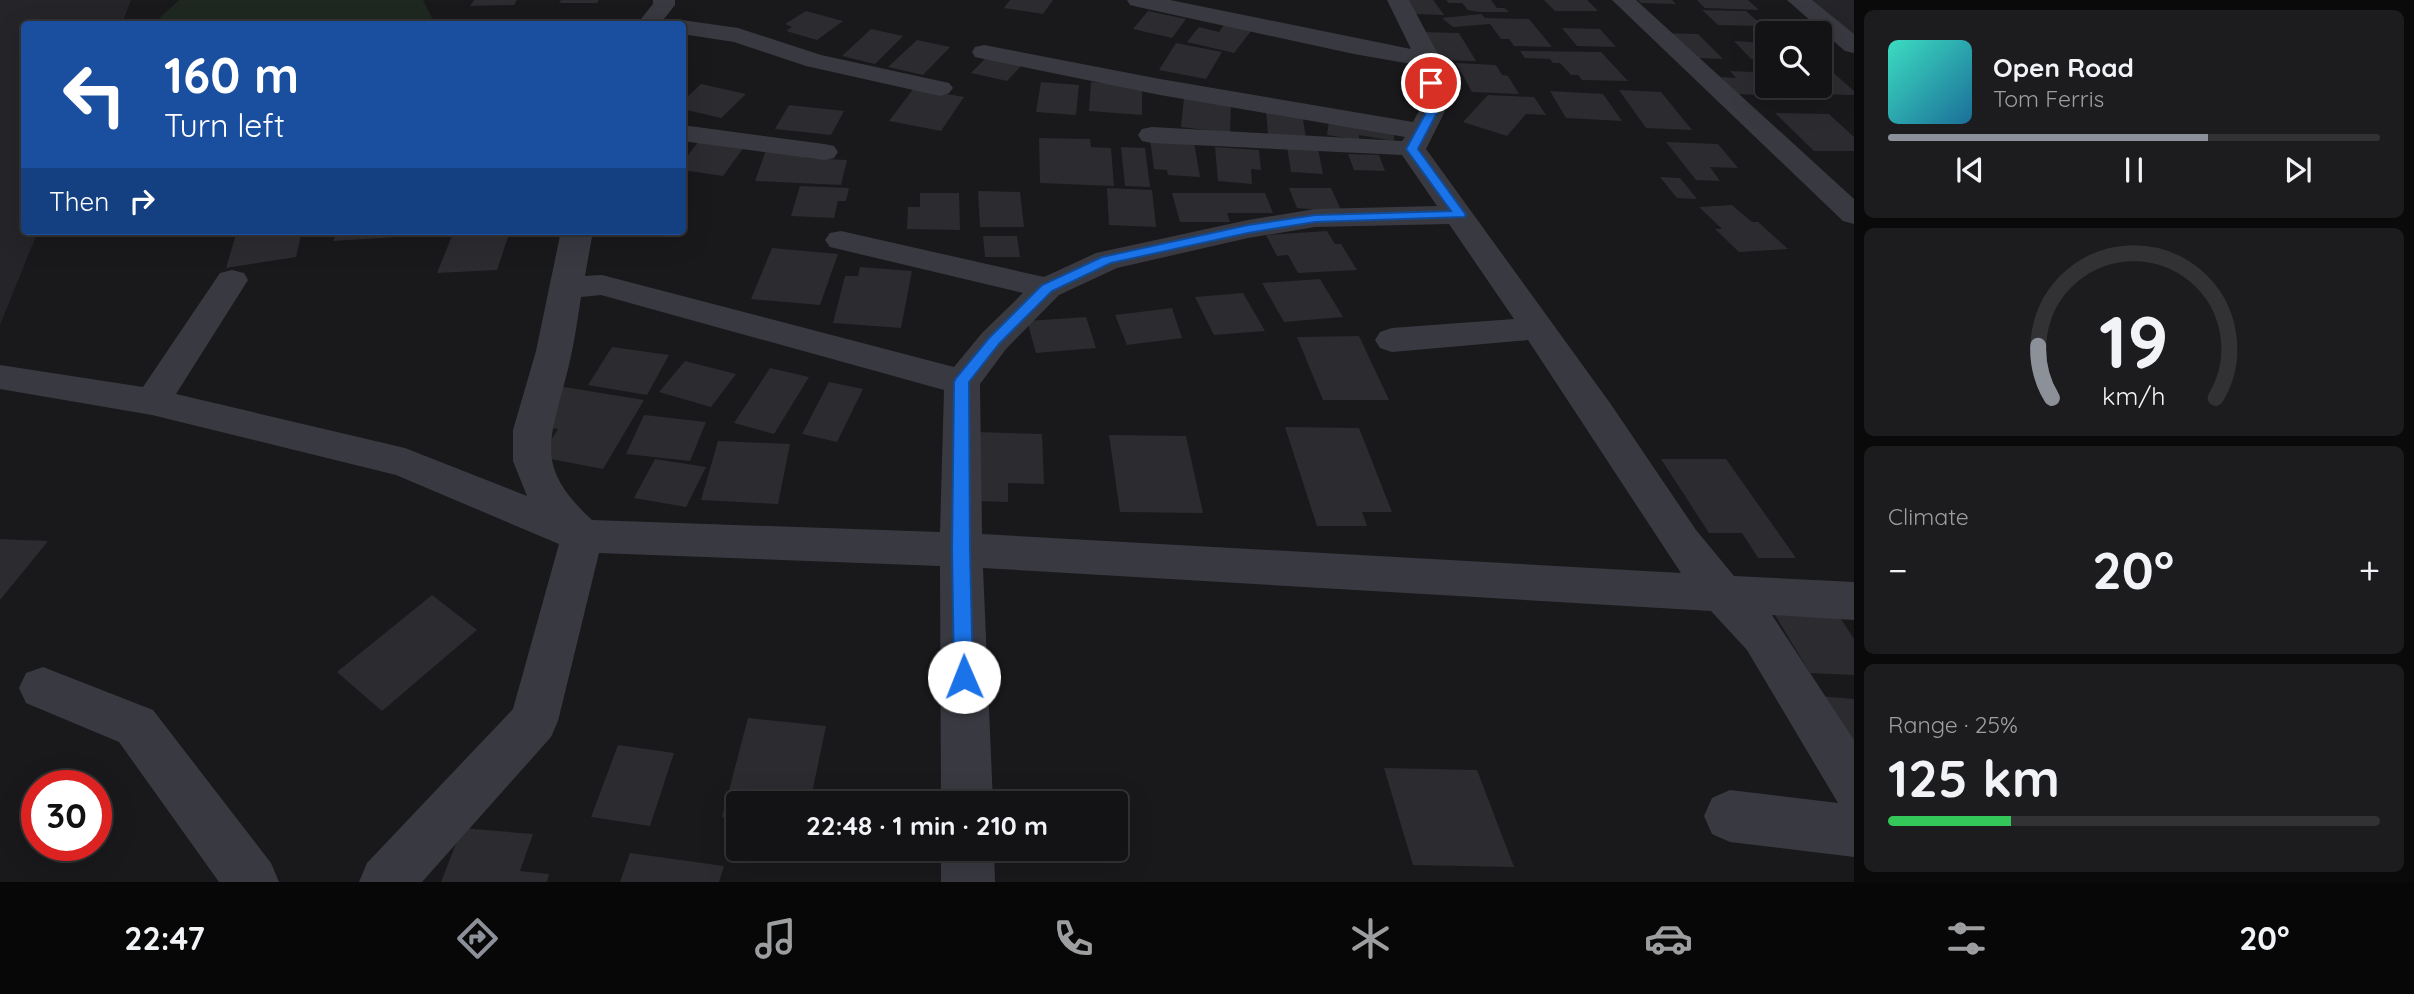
<!DOCTYPE html>
<html lang="en">
<head>
<meta charset="utf-8">
<style>
	:root { --surface:#131214; --page:#1c1b1d; --text:#f1f3f6; --muted:#9d9ea0; --line:#323234; --accent:#8c9099 }
	body { margin:0; font-family:Quicksand,sans-serif; background:var(--page); color:var(--text); height:100vh; display:flex; flex-direction:column; font-size:26px; white-space:nowrap }
	* { box-sizing:border-box; margin:0 }
	p { font-size:23px; color:var(--muted) }
	.icon { flex:none; width:38px; height:38px; fill:none; stroke:currentColor; stroke-width:2; stroke-linecap:round; stroke-linejoin:round }
	.map { position:relative; flex:1; overflow:hidden }
	.panel { display:flex; flex-direction:column; gap:10px; padding:10px; background:#0a0a0b; width:560px }
	.panel>* { flex:none }
	.hud { position:absolute; left:21px; top:21px; width:665px; height:214px; border-radius:7px; box-shadow:0 7px 28px #0002,0 0 0 2px var(--line); background:#1a4fa0; color:#fff; overflow:hidden }
	.tools { position:absolute; left:1755px; top:21px; display:grid; gap:14px }
	.tools a { display:grid; place-items:center; width:77px; height:77px; border-radius:7px; background:var(--surface); box-shadow:0 7px 28px #0002,0 0 0 2px var(--line); font-size:35px }
	.speed { position:absolute; left:21px; top:770px; display:flex; gap:14px; font-size:35px; font-weight:700; text-align:center }
	.speed>* { display:grid; place-content:center; width:91px; height:91px; border-radius:50%; background:var(--surface); box-shadow:0 7px 28px #0002,0 0 0 2px var(--line); line-height:1 }
	.speed .limit { border:10px solid #d22; background:#fff; color:#111 }
	.pin { position:absolute; display:grid; place-items:center; width:60px; height:60px; color:#fff; margin:-30px; border:4px solid #fff; border-radius:50%; box-shadow:0 2px 7px #0007 }
	.me { position:absolute; width:77px; margin:-38px; rotate:359deg; stroke-linejoin:round; filter:drop-shadow(0 0 5px #0008) }
	.turn { display:flex; align-items:center; gap:24px; height:147px; padding:0 28px; font-size:32px }
	.turn .icon { width:91px; height:91px; stroke-width:2.5 }
	.turn b { display:block; font-size:49px; line-height:60px }
	.then { display:flex; align-items:center; height:66px; padding:0 28px; background:#0003; gap:14px; font-size:26px }
	.big { font-size:52px; font-weight:700; line-height:1.1 }
	.panel .widget { flex:1; display:flex; flex-direction:column; justify-content:center; gap:10px; min-width:0; padding:0 24px; border-radius:10px; background:var(--page) }
	.panel .dial { align-items:center; gap:0 }
	.dial svg { height:182px; overflow:visible; fill:none; stroke:var(--line); stroke-width:7; stroke-linecap:round; text-anchor:middle }
	.dial text { fill:var(--text); stroke:none }
	.song { display:flex; align-items:center; gap:21px }
	.cover { width:84px; height:84px; border-radius:10px; background:linear-gradient(135deg,hsl(170 70% 55%),hsl(200 70% 35%)) }
	.played { height:7px; border-radius:4px; background:linear-gradient(90deg,var(--accent) 65%,var(--line) 65%) }
	.keys { display:flex; justify-content:space-around; direction:ltr }
	.heat { display:flex; justify-content:space-between; align-items:center; font-size:38px; direction:ltr }
	.charge { height:10px; border-radius:5px; background:linear-gradient(90deg,#34c759 25%,var(--line) 0) }
	.trip { position:absolute; left:726px; top:791px; width:402px; height:70px; border-radius:7px; background:var(--surface); box-shadow:0 7px 28px #0002,0 0 0 2px var(--line); font-weight:700; line-height:70px; text-align:center }
	.menu { display:flex; height:112px; justify-content:space-around; align-items:center; background:#080708; color:var(--muted) }
	.menu .icon { width:49px; height:49px }
	.menu .current { color:var(--accent) }
	.menu b { font-size:32px; color:var(--text) }
	main { display:flex; flex:1; min-height:0 }
	.map>svg:first-child { display:block }
	.built { fill:#252428 }
	.green { fill:#1e2720 }
	.building { fill:#2c2b2f }
	.lines { fill:none; stroke-linecap:round; stroke-linejoin:round }
	.minor { fill:#393a41; fill-rule:evenodd }
	.route { fill:#1a73e8; stroke:#114b97; stroke-width:2 }
</style>
</head>
<body>
<main>
<div class="map">
<svg width="1854" height="882" viewBox="0 0 1854 882">
	<rect width="100%" height="100%" fill="#19181b"/>
	<g class="built">
		<path d="M0,0H131L122,24H24V231H38L0,325Z"/>
		<path d="M1807,0H1854V38Z"/>
	</g>
	<path class="green" d="M179,0H423L433,20L431,24H153Z"/>
	<g class="building">
		<path d="M474,0H517L514,5L470,6Z"/>
		<path d="M561,0H599L597,3H559Z"/>
		<path d="M1010,0H1053L1043,14L1004,8Z"/>
		<path d="M1403,0H1433L1444,15L1413,14Z"/>
		<path d="M1446,0H1491L1497,8H1504L1509,12H1479L1468,10L1462,3H1449Z"/>
		<path d="M1544,0H1587L1598,11H1555Z"/>
		<path d="M1638,0H1672L1676,4L1641,3Z"/>
		<path d="M1697,0H1748L1759,10L1705,8Z"/>
		<path d="M1702,10L1746,11L1763,26L1718,25Z"/>
		<path d="M806,11L843,21L817,40L786,31L792,27L785,24Z"/>
		<path d="M1148,11L1186,19L1172,38L1133,29Z"/>
		<path d="M1481,14L1485,18L1529,19L1552,47L1514,46L1509,39H1501L1490,24L1453,27L1442,18Z"/>
		<path d="M1224,25L1251,31L1234,53L1187,42L1199,27L1219,32Z"/>
		<path d="M1562,28L1600,29L1616,47L1577,46Z"/>
		<path d="M871,29L903,36L875,64L842,56Z"/>
		<path d="M1421,32L1459,33L1476,61L1437,60Z"/>
		<path d="M1660,33L1698,34L1723,59L1674,57Z"/>
		<path d="M917,40L950,47L923,75L888,67Z"/>
		<path d="M1734,41L1768,43V60L1751,59Z"/>
		<path d="M1176,43L1222,52L1206,79L1159,70Z"/>
		<path d="M1520,51L1601,52L1628,81L1582,80L1578,75H1571L1560,63H1553L1550,59L1525,58Z"/>
		<path d="M987,57L1022,65L1007,81L971,73Z"/>
		<path d="M1820,61L1854,91V95L1806,94L1798,86H1820Z"/>
		<path d="M1456,63L1496,65L1502,75L1508,76L1519,94L1472,92Z"/>
		<path d="M1730,71L1754,72L1775,96L1735,94L1721,77L1736,78Z"/>
		<path d="M1041,82L1079,85L1076,115L1036,112Z"/>
		<path d="M1091,82L1142,86V115L1089,111Z"/>
		<path d="M701,84L746,94L721,118L682,109V102Z"/>
		<path d="M914,88L964,97L941,131L889,121Z"/>
		<path d="M1619,90L1661,92L1692,130L1646,128Z"/>
		<path d="M1550,91L1603,94L1622,121L1566,118Z"/>
		<path d="M1488,95L1534,97L1546,115L1526,114L1507,136L1463,122Z"/>
		<path d="M1184,98L1231,103L1230,133L1181,127Z"/>
		<path d="M789,105L844,111L831,135L775,129Z"/>
		<path d="M1266,111L1302,114L1306,138L1268,134Z"/>
		<path d="M1775,113L1829,114L1854,137V151H1814Z"/>
		<path d="M1329,121L1394,132V141L1359,135V140L1327,135Z"/>
		<path d="M1039,138L1090,139L1091,147L1111,148L1114,186L1040,183Z"/>
		<path d="M1150,140L1194,142L1200,177L1168,175L1167,170L1154,169Z"/>
		<path d="M699,141L744,147L723,176L682,170V163Z"/>
		<path d="M1666,142L1718,144L1738,168L1710,167L1720,181L1696,180Z"/>
		<path d="M1121,147L1145,148L1150,187L1125,186Z"/>
		<path d="M1215,147L1259,150L1261,170L1251,169L1252,184L1218,181Z"/>
		<path d="M1287,147L1318,149L1323,174L1291,172Z"/>
		<path d="M766,150L808,152L806,158L847,160L841,185L755,181Z"/>
		<path d="M1348,154L1379,155L1385,171L1354,170Z"/>
		<path d="M1660,177L1680,178L1697,199L1677,198Z"/>
		<path d="M800,186L849,188L846,201H838L834,218L791,216Z"/>
		<path d="M1107,188L1152,190L1156,227L1109,225Z"/>
		<path d="M1289,188H1331L1342,212L1297,208Z"/>
		<path d="M978,191L1020,192L1024,227H980Z"/>
		<path d="M920,193H959L960,230L907,229L908,207H920Z"/>
		<path d="M1172,193H1265L1273,213H1227L1230,222H1180Z"/>
		<path d="M1732,205L1752,222H1758L1788,249L1739,252L1715,229H1722L1699,207Z"/>
		<path d="M237,231H302L296,257L226,268Z"/>
		<path d="M338,231H414L412,236L333,241Z"/>
		<path d="M454,231H510L497,270L437,273Z"/>
		<path d="M1327,231L1335,244H1341L1357,270L1298,273L1288,255L1277,256L1266,235Z"/>
		<path d="M983,236H1017L1020,257H985Z"/>
		<path d="M772,248L838,254L820,305L751,299Z"/>
		<path d="M860,267L912,271L901,328L833,323L845,276H858Z"/>
		<path d="M1320,279L1343,317L1284,322L1262,283Z"/>
		<path d="M1243,293L1265,331L1214,335L1195,297Z"/>
		<path d="M1172,308L1182,338L1127,345L1115,315Z"/>
		<path d="M1086,317L1096,348L1036,353L1027,321Z"/>
		<path d="M1359,336L1389,400H1323L1297,337Z"/>
		<path d="M612,347L669,355L647,395L588,385Z"/>
		<path d="M685,361L736,374L711,407L659,392Z"/>
		<path d="M770,368L809,377L774,434L734,423Z"/>
		<path d="M829,382L863,389L837,442L802,434Z"/>
		<path d="M552,385L644,400L603,469L540,457L558,429L525,423Z"/>
		<path d="M644,415L706,422L690,461L626,454Z"/>
		<path d="M1285,427L1359,428L1392,512H1362L1367,526H1317Z"/>
		<path d="M977,432L1042,434L1044,484L1008,483V502L975,501Z"/>
		<path d="M1109,435L1186,436L1203,513L1120,512Z"/>
		<path d="M718,441L790,444L778,504L701,500Z"/>
		<path d="M655,459L706,467L686,507L634,498Z"/>
		<path d="M1661,459H1726L1796,558H1758L1742,533H1709Z"/>
		<path d="M0,539L48,541L0,600Z"/>
		<path d="M432,595L477,630L382,711L337,672Z"/>
		<path d="M1772,610L1837,613L1854,639V675L1810,673Z"/>
		<path d="M1819,696L1854,699V758Z"/>
		<path d="M748,718L826,726L810,803H738V819L722,817Z"/>
		<path d="M618,745L674,753L650,826L591,817Z"/>
		<path d="M1384,768L1477,770L1514,867L1413,865Z"/>
		<path d="M462,828L533,834L520,871L549,874L547,882H441Z"/>
		<path d="M630,853L724,866L719,882H620Z"/>
	</g>
	<g class="lines">
		<g class="minor">
			<path d="M653,0H675V5L660,24H637L653,4Z"/>
			<path d="M1127,0H1170L1411,49L1387,0H1409L1441,60L1447,107L1426,149L1610,403L1696,530L1734,576L1854,582V620L1772,615L1854,740V857L1730,842L1712,834L1704,816L1712,798L1730,790L1838,803L1747,650L1711,611L983,568L993,803H941L940,566L599,553L558,721L551,737L422,882H359L367,863L513,709L559,544L396,475L152,415L0,389V365L143,387L220,273L232,270L244,273L248,280L176,394L405,448L527,496L513,461V430L536,351L561,231H593L585,276L602,275L954,367L982,333L1023,293L830,247L825,240L830,233L841,231L1044,277L1096,253L1248,220L1315,209L1437,206L1402,155L1152,143L1142,141L1138,135L1142,129L1152,127L1402,141L1405,137L1160,95L984,59L975,57L972,52L975,47L984,45L1160,79L1413,122L1421,107L1417,65L1354,54L1138,7L1130,5ZM1449,224L1514,319L1392,328L1380,332L1375,340L1380,348L1392,352L1528,340L1681,573L982,534L980,384L1006,349L1059,295L1117,268L1248,238L1315,227ZM601,295L944,390L940,532L592,520C535,467 549,443 566,377C573,351 577,324 581,297Z"/>
			<path d="M1612,0H1636L1854,199V224L1843,221Z"/>
			<path d="M1787,0H1812L1854,34V53L1845,51Z"/>
			<path d="M682,20L738,28L821,55L949,83L953,88L949,93L940,96L806,66L734,42L682,34V24H672Z"/>
			<path d="M682,125L824,144L834,146L838,152L834,158L824,160L682,141Z"/>
			<path d="M43,667L153,710L271,863L279,882H219L119,742L26,703L19,688L26,673Z"/>
			<path d="M941,849H994L995,882H941Z"/>
		</g>
	</g>
	<path class="route" d="M1431,80L1437,83L1440,107L1418,149L1466,215L1464,217L1315,222L1248,233L1111,263L1052,291L999,344L969,382L970,550L973,677L971,683L964,686L957,683L954,677L952,550L954,382L956,378L989,338L1042,285L1102,257L1248,225L1315,215L1451,211L1406,149L1429,107L1426,83Z"/>
</svg>
<div class="tools">
<a><svg class="icon" aria-label="search" viewBox="0 0 24 24"><circle cx="10" cy="10" r="6"/><path d="M15 15l6 6"/></svg></a>
</div>
<div class="speed"><div class="limit">30</div></div>
<div class="pin" style="left:1431px;top:83px;background:#d93025"><svg class="icon" aria-label="arrive" viewBox="0 0 24 24"><path d="M6 21V4h12l-3 4 3 4H6"/></svg></div>
<svg class="me" style="left:964px;top:677px" viewBox="-20 -20 40 40"><circle r="19" fill="#fff"/><path d="M0-13L10 11 0 6-10 11z" fill="#1a73e8"/></svg>
<div class="trip">22:48 · 1 min · 210 m</div>
<div class="hud">
<div class="turn"><svg class="icon" aria-label="left" viewBox="0 0 24 24"><path d="M17 20v-9H6M10 6l-5 5 5 5"/></svg><div><b>160 m</b>Turn left</div></div>
<div class="then">Then<svg class="icon" aria-label="right" viewBox="0 0 24 24"><path d="M7 20v-9h11M14 6l5 5-5 5"/></svg></div>
</div>
</div>
<section class="panel">
<div class="widget">
<div class="song"><i class="cover"></i><div><b>Open Road</b><p>Tom Ferris</p></div></div>
<div class="played"></div>
<div class="keys"><svg class="icon" aria-label="previous" viewBox="0 0 24 24"><path d="M18 5L8 12l10 7zM5 5v14"/></svg><svg class="icon" aria-label="pause" viewBox="0 0 24 24"><path d="M8 5v14M16 5v14"/></svg><svg class="icon" aria-label="next" viewBox="0 0 24 24"><path d="M6 5l10 7-10 7zM19 5v14"/></svg></div>
</div>
<div class="widget dial"><svg viewBox="0 0 100 80">
<path d="M14 69A42 42 0 1 1 86 69"/>
<path d="M14 69A42 42 0 0 1 8 46" stroke="#8c9099"/>
<text x="50" y="56" font-size="32" font-weight="700">19</text>
<text x="50" y="72" font-size="11">km/h</text>
</svg></div>
<div class="widget"><p>Climate</p>
<div class="heat"><a>−</a><b class="big">20°</b><a>+</a></div>
</div>
<div class="widget"><p>Range · 25%</p><b class="big">125 km</b><div class="charge"></div></div>
</section>
</main>
<nav class="menu">
<b>22:47</b>
<svg class="icon current" aria-label="directions" viewBox="0 0 24 24"><path d="M12 3l9 9-9 9-9-9zM9 14v-3h6M13 9l2 2-2 2"/></svg>
<svg class="icon" aria-label="music" viewBox="0 0 24 24"><path d="M9 18V5l10-2v13"/><circle cx="6" cy="18" r="3"/><circle cx="16" cy="16" r="3"/></svg>
<svg class="icon" aria-label="phone" viewBox="0 0 24 24"><path d="M5 4h4l2 5-3 2q2 4 5 5l2-3 5 2v4C11 20 4 13 5 4z"/></svg>
<svg class="icon" aria-label="climate" viewBox="0 0 24 24"><path d="M12 3v18M4 7l16 10M4 17L20 7"/></svg>
<svg class="icon" aria-label="car" viewBox="0 0 24 24"><path d="M5 17H2v-5l4-1 3-4h7l3 4 3 1v5h-3M9 17h6M6 11h13"/><circle cx="7" cy="17" r="2"/><circle cx="17" cy="17" r="2"/></svg>
<svg class="icon" aria-label="filters" viewBox="0 0 24 24"><path d="M4 7h16M4 17h16"/><circle cx="9" cy="7" r="2"/><circle cx="15" cy="17" r="2"/></svg>
<b>20°</b>
</nav>
</body>
</html>
